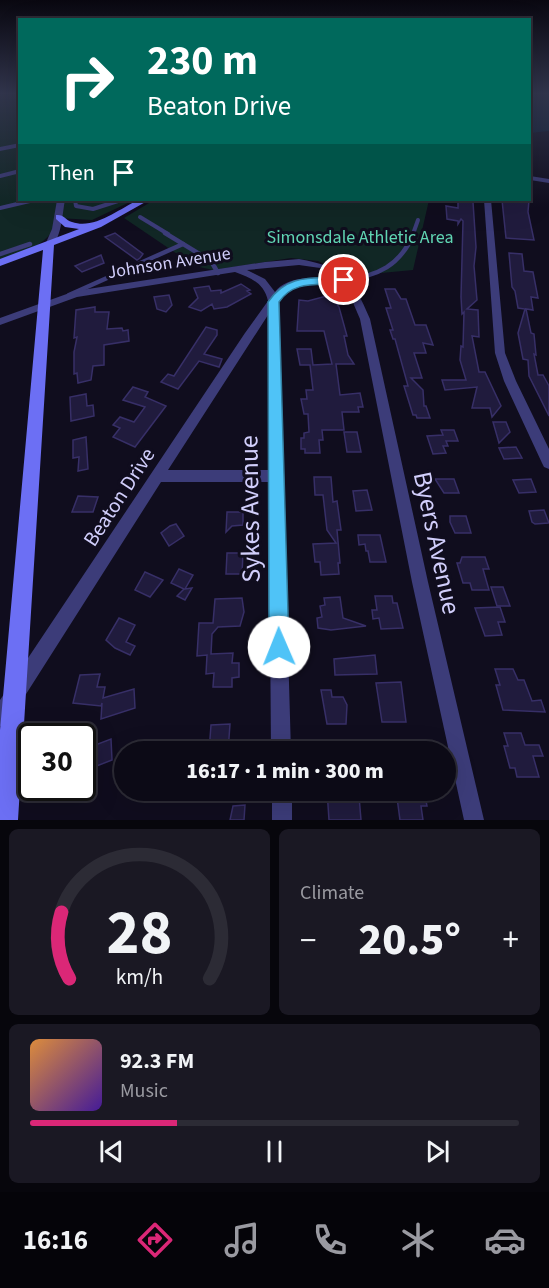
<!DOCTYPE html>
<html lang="en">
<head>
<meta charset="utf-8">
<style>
	:root { --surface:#0c0a16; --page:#1a1823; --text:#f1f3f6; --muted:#9a9aa1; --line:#2c2b35; --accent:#db2777 }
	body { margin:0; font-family:"Source Sans 3",sans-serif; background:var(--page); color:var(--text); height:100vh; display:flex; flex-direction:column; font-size:22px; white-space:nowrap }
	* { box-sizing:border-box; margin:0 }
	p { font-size:20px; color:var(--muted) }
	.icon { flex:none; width:33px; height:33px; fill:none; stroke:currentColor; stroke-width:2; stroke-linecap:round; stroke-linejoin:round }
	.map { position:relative; height:820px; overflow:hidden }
	.drawer { display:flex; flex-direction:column; gap:9px; padding:9px; background:#07060c; flex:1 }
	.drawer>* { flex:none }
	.hud { position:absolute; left:18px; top:18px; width:513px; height:183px; border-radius:0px; box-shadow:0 6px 24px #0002,0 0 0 2px var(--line); background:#00695c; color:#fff; overflow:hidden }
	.speed { position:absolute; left:18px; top:723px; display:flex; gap:12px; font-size:30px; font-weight:700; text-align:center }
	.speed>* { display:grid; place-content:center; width:78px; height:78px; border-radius:50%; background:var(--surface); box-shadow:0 6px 24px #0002,0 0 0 2px var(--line); line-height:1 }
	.speed .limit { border:3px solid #111; border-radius:9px; background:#fff; color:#111 }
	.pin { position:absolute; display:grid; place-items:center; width:51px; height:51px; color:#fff; margin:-26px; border:3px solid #fff; border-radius:50%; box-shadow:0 2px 6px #0007 }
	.me { position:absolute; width:66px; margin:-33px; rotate:359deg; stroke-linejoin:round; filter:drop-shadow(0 0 4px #0008) }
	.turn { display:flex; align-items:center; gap:21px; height:126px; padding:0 30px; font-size:27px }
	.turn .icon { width:78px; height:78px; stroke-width:2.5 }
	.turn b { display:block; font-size:42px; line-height:51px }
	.then { display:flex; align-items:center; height:57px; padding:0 30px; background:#0003; gap:12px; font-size:22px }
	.big { font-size:45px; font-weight:800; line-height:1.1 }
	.drawer .tile { flex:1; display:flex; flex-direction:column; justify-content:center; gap:9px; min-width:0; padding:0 21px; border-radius:9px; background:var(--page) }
	.drawer .dial { align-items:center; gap:0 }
	.dial svg { height:156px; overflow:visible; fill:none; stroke:var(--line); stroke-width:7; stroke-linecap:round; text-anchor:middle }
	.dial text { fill:var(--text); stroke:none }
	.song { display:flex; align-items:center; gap:18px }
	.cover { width:72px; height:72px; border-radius:9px; background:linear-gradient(135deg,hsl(30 70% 55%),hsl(260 70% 35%)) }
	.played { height:6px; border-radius:3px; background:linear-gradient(90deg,var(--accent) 30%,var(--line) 30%) }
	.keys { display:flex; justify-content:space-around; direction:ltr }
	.heat { display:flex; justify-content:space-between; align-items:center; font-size:33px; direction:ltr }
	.drawer .tiles { flex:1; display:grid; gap:9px; grid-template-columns:1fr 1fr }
	.tile:last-child { grid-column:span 2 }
	.trip { position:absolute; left:114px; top:741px; width:342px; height:60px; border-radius:30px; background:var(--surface); box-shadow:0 6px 24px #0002,0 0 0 2px var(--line); font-weight:800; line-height:60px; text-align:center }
	.tabs { display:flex; height:96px; justify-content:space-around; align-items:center; background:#050409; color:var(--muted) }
	.tabs .icon { width:42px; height:42px }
	.tabs .on { color:var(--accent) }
	.tabs b { font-size:27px; color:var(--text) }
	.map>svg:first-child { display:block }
	.green { fill:#112725 }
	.water { fill:#0c1e38 }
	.building { fill:#201b3d; stroke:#372f67; stroke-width:1.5 }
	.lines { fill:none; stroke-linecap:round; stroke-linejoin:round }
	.lane-far1 { stroke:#3c3c79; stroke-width:4 }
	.lane { stroke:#3c3c79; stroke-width:4.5 }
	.street { fill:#3c3c79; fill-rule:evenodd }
	.secondary { fill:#6c6ff4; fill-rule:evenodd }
	.route { fill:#4fc3f7; stroke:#337fa1; stroke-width:1.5 }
	.labels { text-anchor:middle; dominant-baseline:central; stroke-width:6; stroke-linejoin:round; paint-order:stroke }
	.far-park-label { font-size:18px; fill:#60d5b3; stroke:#100d1e }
	.far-street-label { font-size:18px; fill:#d1cefb; stroke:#100d1e }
	.street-label { font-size:21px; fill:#d1cefb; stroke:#100d1e }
	.near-street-label { font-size:26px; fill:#d1cefb; stroke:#100d1e }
</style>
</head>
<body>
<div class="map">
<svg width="549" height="820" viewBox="0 0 549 820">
	<rect width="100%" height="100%" fill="#100d1e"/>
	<g class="green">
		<path d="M0,93H20L19,144L0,148Z"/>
		<path d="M19,146L20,200H134L92,220L58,218C52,245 23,252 0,260V150Z"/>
		<path d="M154,200H429L413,270L349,276L318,261L291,258L213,270L195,266L124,218Z"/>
	</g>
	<path class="water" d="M530,93H549V131L530,133Z"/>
	<g class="building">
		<path d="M458,200L473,202L476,247L474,266L477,300L467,309L478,310L479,337L472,336L479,372H485L501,406L492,417L490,408H472L477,387L445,390L442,380H466L460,360L461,346L463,347L464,312L462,314L461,297L463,221L461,219L458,224V221L447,219L446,206L458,208Z"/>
		<path d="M502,200H529L528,212L534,240L506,238Z"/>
		<path d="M115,233L143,254L140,258L137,260L105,237Z"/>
		<path d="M509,253L522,254L524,271L533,272L538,298L531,297L533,310L526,309L531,333L534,334L536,355L534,354L538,375H543L549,386V416L529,376L528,360L523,359L518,333L525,309L518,308L515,291L512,287Z"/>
		<path d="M101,255L104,263L82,272L75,266Z"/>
		<path d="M241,284L250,290L247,291L251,294L227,307L214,309L212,304L201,311L189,307L198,298L194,288L209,286L211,291L221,290V293Z"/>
		<path d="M385,289H395L401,299H406L415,325H426L433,345L423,343L426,353H414L422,378H411L423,390L424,406H426L430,418H417L416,415H413L404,386H408L395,339H393L390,330H393L386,308H391Z"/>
		<path d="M169,295L172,305L166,312L157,309L154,297Z"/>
		<path d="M330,295L339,307L347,336H344L348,355L354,364H336L340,395L360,393L363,407H358L359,412H342L344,430H322L323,440H319L320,453H305V449H301V438H304V433L309,432L308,414H304L301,399H307L306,390H313L310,365H300L297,349H311L313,365L332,364L324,331H297L299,300L308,301Z"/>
		<path d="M95,307V312H109L107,329L122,328L123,331L128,330L129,341L104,345V365L93,366L91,380L78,383L77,373L74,374V352L77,337L74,338L76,310Z"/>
		<path d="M206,327L217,330V335L204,354L222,359L219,367L199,361L178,389L161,382L168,374L174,376Z"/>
		<path d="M133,387L148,392L145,397L166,406L135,447L113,437L120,428L113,425L120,417L134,422L145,407L123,400Z"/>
		<path d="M86,394L87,406L93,405L94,416L71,421L70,397Z"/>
		<path d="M493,422H506L510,432L499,443Z"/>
		<path d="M441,430H454L458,441H446L448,446H443L446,453L433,454L427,436L443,435Z"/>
		<path d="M344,432H357L361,452H347Z"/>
		<path d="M86,437L88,469L78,471L79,457L73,458V440Z"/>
		<path d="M516,447L522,458L504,459L499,448Z"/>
		<path d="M314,477H331L333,502L337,501L341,530H337L340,563H338L339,574L321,575L320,562H315L313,544L336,543L327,530L323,495H315Z"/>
		<path d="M435,479H454L459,493H444Z"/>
		<path d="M531,479L536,492L519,493L513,480Z"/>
		<path d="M367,490L372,510L356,511L353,491Z"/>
		<path d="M78,496L98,497L93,512H72Z"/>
		<path d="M544,510L549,523L535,524L532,522L529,511Z"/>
		<path d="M227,512H243V525L232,526L226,532Z"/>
		<path d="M450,516H466L471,533H455L450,522Z"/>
		<path d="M176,524L184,536L169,546L161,533L170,526Z"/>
		<path d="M358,535H380L386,562H370L368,551H366L365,544L359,545Z"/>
		<path d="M227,553H243L242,574H226Z"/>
		<path d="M462,557H485L489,569H483L489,590H472L470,583H463L457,563H460Z"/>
		<path d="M179,569L193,575L185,589L192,588L185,600L177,596L184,589L171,583Z"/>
		<path d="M145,572L163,580L150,597L135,590Z"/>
		<path d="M491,587H503L510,606H497Z"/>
		<path d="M375,596H392L393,603H397L403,628L381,629L379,618L373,619L372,610H377Z"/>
		<path d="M340,597L343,618L366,626L331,630L318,628L317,618L322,617L320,606L325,605L324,598Z"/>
		<path d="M242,598L244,612L240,626L218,627L212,634L211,654L233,653L232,663H239V677L232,678V687H213L214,673L206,674L207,655L197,656L199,623H213L215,599Z"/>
		<path d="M500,607L505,622H498L502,635L485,636L475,608Z"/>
		<path d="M119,618L135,625L126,642L135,646L130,655L115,648L106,640Z"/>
		<path d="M375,655L377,674L335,675L334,659Z"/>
		<path d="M495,669H513L518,680H524L532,701L541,700L545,712L503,710L496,685H500Z"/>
		<path d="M100,674L97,687H105L103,698L134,689L135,708L101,719L102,703L101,706L73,703L80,675Z"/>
		<path d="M401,682L406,722H382L376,683Z"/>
		<path d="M321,690H331L332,697H343L347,705L346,724H327Z"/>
		<path d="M230,724L228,752H209L211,725Z"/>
		<path d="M504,733H521L525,745H539L543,756H533L539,777H517L515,768H510L504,746H508Z"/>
		<path d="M111,739L112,760L94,767L95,781L82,786V750Z"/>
		<path d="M184,790H201L200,802H182Z"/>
		<path d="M327,790H352L353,796H359L361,820H329Z"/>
		<path d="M396,790L424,791L427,806H421L423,820H400Z"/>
		<path d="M245,805L244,820H230L233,806Z"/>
	</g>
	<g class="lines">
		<g class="lane-far1">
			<path d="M0,176L20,171"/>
			<path d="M75,200L76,206L93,209L121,200"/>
			<path d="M0,208L34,200"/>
			<path d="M140,217L168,234"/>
			<path d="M413,234L418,220"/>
		</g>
		<g class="lane">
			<path d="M165,233L211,261L218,273"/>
			<path d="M0,254L30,244"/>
			<path d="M344,280C378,276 400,266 414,233"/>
			<path d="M69,295L183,244"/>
		</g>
		<g class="street">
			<path d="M20,143V147L0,151V147Z"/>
			<path d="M530,176L549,179V183L530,180Z"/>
			<path d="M57,200H65C62,214 62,240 49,248L45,245L52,229Z"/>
			<path d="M484,200H491L505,353L516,381L549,449V469L544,467L542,463L504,381L495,353Z"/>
			<path d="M299,259C343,267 353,278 370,319L428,582L484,820H464L412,582L360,319L351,298L340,283C316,283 293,280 278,302L291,752H271L269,482H161L7,724L0,726V700L245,333L268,301C264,283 251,278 235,272L77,297L0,325V318L75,291L265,262ZM299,265L320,268L336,277C317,278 287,275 275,292L265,279L247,270ZM268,315L269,470H168Z"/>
			<rect x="272" y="790" width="20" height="30"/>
		</g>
		<path class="secondary" d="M138,200H149L101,227L54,245L18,820H0V730L43,250L0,266V259L79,229L65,227L56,219V215C64,214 65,220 72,222C94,230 119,209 138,200Z"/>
	</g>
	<linearGradient id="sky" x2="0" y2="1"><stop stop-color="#090710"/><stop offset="0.45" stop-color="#31354c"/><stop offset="1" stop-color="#31354c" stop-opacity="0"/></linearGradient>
	<rect width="549" height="207" fill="url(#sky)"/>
	<path class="route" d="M344,277L349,280L347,282C322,287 295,278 279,302L289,647L286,654L279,657L272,654L269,647L268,302C288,273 312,279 344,277Z"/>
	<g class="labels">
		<g class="far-park-label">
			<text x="360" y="237">Simonsdale Athletic Area</text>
		</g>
		<g class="far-street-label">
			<text transform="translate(169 263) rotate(-9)">Johnson Avenue</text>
		</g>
		<g class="street-label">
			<text transform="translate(119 497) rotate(-57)">Beaton Drive</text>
		</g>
		<g class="near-street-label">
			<text transform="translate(250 509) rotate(-91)">Sykes Avenue</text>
			<text transform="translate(437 543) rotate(78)">Byers Avenue</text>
		</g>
	</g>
</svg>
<div class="speed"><div class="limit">30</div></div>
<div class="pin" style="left:344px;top:280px;background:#d93025"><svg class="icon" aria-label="arrive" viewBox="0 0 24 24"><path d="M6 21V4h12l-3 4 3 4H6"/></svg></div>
<svg class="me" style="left:279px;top:647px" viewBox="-20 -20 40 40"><circle r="19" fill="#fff"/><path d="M0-13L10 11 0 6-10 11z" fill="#4fc3f7"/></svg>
<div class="trip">16:17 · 1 min · 300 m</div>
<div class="hud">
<div class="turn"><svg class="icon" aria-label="right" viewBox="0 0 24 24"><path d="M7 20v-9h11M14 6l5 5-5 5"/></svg><div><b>230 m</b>Beaton Drive</div></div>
<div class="then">Then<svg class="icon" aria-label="arrive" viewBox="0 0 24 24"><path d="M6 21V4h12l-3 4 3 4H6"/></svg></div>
</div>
</div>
<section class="drawer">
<div class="tiles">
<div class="tile dial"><svg viewBox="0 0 100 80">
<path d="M14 69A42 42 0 1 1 86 69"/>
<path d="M14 69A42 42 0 0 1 10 35" stroke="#db2777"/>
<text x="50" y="56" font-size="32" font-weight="700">28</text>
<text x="50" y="72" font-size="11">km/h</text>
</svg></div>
<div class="tile"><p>Climate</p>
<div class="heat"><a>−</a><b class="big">20.5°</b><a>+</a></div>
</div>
<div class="tile">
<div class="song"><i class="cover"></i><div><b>92.3 FM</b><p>Music</p></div></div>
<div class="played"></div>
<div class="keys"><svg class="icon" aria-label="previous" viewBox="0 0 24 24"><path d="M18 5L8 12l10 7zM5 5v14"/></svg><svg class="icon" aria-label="pause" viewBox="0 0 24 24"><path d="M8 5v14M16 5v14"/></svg><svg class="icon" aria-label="next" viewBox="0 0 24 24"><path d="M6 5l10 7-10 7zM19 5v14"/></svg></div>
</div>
</div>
</section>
<nav class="tabs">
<b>16:16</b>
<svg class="icon on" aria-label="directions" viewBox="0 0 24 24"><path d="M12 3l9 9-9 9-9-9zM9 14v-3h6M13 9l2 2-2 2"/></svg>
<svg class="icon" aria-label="music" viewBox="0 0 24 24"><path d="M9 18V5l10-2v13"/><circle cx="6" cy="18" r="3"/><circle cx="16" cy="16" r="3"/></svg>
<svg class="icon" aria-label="phone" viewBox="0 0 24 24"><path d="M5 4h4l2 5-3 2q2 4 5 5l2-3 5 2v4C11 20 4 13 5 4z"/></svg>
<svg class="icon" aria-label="climate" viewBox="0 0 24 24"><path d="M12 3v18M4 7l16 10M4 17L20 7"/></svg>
<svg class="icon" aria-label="car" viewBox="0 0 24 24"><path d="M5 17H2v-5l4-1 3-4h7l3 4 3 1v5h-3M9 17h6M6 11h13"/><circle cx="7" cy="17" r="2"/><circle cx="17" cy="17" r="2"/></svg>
</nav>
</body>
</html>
